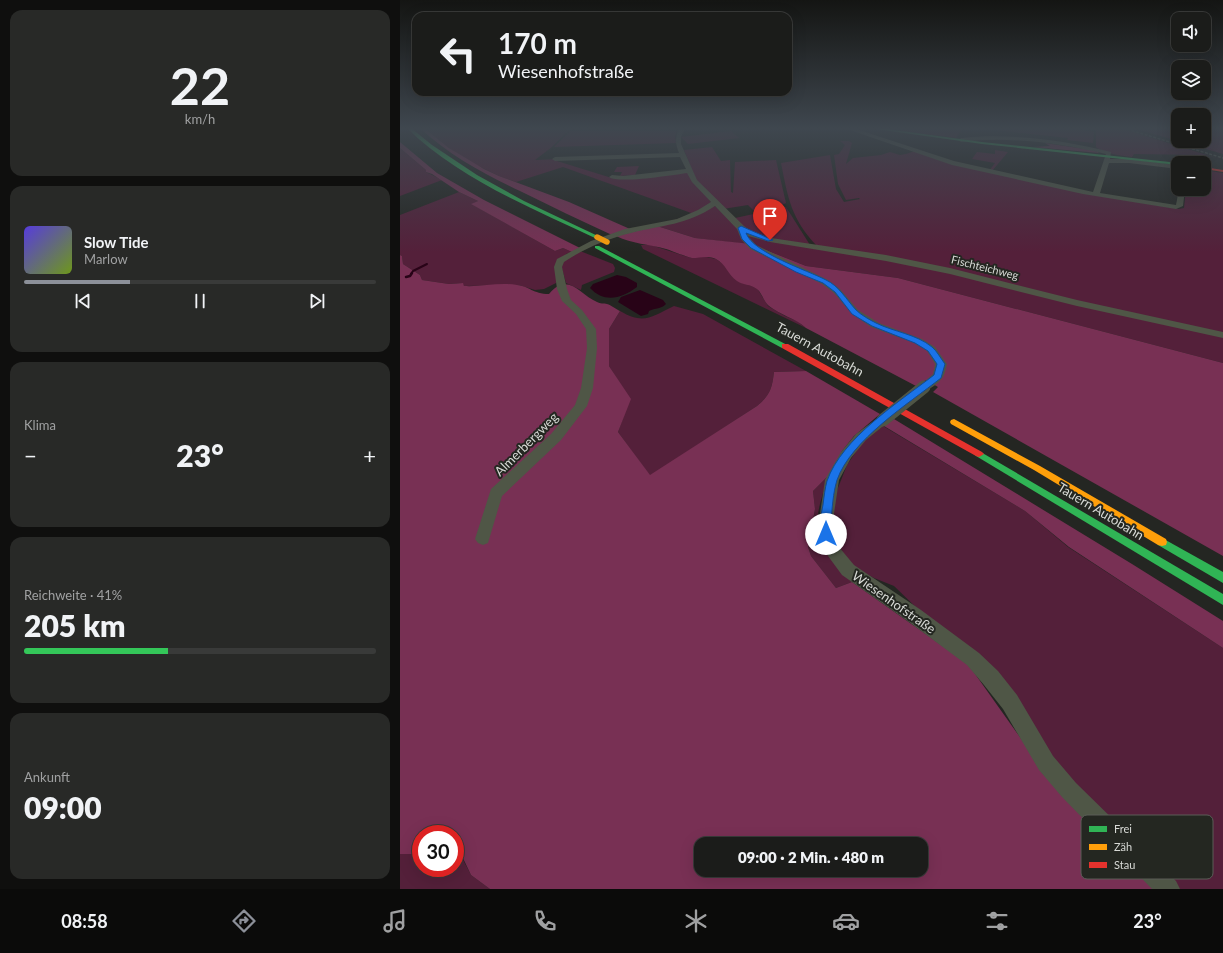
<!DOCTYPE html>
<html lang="de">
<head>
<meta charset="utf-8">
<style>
	:root { --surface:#1b1c1a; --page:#282927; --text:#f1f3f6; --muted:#a0a1a2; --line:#393a39; --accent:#8c9099 }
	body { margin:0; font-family:Lato,sans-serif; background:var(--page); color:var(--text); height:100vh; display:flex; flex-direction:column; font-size:15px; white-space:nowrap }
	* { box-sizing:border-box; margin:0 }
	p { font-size:13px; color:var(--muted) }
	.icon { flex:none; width:22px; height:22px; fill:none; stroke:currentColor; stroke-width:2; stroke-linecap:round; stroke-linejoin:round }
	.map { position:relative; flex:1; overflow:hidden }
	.side { display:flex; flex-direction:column; gap:10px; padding:10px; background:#0f0f0e; width:400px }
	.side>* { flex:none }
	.top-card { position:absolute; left:12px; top:12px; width:380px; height:84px; border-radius:12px; box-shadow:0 4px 16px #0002,0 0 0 1px var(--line); background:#1b1c1a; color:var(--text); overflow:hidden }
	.fabs { position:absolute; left:771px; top:12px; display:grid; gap:8px }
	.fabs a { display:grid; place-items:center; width:40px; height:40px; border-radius:8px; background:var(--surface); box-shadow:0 4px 16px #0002,0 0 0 1px var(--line); font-size:20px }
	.speed { position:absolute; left:12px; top:825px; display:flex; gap:8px; font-size:20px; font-weight:700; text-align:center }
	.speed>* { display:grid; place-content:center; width:52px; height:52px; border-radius:50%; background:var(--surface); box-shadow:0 4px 16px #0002,0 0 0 1px var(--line); line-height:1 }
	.speed .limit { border:6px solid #d22; background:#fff; color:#111 }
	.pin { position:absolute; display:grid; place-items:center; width:34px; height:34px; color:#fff; margin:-41px -17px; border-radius:50% 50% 50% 0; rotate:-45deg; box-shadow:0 0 4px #0007 }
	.pin .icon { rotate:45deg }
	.me { position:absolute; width:44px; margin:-22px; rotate:0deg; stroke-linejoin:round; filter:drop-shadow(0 0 3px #0008) }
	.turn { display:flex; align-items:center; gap:14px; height:84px; padding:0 20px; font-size:18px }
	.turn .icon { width:52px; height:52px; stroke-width:2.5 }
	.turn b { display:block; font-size:28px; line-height:34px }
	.big { font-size:30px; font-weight:800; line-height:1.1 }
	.side .tile { flex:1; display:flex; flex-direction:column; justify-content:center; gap:6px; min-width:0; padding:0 14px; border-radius:12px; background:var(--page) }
	.side .dial { align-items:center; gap:0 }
	.dial b { font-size:52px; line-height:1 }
	.song { display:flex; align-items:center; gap:12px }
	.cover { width:48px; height:48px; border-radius:6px; background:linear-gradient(135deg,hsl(250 70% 55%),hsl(80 70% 35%)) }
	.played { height:4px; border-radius:2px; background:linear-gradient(90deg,var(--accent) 30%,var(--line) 30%) }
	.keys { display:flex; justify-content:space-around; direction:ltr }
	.heat { display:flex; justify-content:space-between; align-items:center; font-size:22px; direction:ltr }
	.charge { height:6px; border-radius:3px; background:linear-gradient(90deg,#34c759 41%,var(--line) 0) }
	.trip { position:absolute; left:294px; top:837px; width:234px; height:40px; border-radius:12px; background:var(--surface); box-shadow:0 4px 16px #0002,0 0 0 1px var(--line); font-weight:800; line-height:40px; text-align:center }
	.tabs { display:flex; height:64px; justify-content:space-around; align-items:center; background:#0b0b0a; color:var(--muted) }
	.tabs .icon { width:28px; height:28px }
	.tabs .on { color:var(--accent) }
	.tabs b { font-size:18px; color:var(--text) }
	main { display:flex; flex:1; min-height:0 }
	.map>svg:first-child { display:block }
	.green { fill:#54203a }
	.forest { fill:#783054; fill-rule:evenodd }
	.water { fill:#280317 }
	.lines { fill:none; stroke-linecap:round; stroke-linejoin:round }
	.stream-far1 { stroke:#280317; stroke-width:2 }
	.stream { stroke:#280317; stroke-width:2.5 }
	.street { fill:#4f5646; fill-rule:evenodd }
	.fast { fill:#30b455; fill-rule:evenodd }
	.slow { fill:#ff9f0a; fill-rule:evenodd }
	.jam { fill:#e5322d; fill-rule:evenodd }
	.rail { stroke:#575c50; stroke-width:1.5; stroke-dasharray:3 1.5; stroke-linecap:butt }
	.street-bridge { stroke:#4f5646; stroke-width:13 }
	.slow-bridge { stroke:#ff9f0a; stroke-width:5.5 }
	.route { fill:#1a73e8; stroke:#114b97 }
	.labels { text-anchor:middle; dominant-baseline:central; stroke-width:4; stroke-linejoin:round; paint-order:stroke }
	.far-street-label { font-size:11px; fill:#d8dad6; stroke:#242721 }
	.street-label { font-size:13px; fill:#d8dad6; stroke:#242721 }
	.key { fill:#242721; stroke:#5a5d57; stroke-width:1 }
	.key-label { font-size:11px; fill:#d8dad6 }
</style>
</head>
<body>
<main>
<section class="side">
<div class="tile dial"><b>22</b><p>km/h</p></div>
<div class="tile">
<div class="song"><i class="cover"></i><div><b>Slow Tide</b><p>Marlow</p></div></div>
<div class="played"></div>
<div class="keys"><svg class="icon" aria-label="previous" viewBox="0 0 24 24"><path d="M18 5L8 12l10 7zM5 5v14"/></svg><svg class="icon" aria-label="pause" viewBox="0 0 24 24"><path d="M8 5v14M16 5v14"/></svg><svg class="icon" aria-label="next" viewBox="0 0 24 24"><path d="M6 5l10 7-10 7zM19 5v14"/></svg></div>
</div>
<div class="tile"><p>Klima</p>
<div class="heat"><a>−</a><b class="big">23°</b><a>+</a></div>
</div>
<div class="tile"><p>Reichweite · 41%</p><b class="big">205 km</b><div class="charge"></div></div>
<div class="tile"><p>Ankunft</p><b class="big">09:00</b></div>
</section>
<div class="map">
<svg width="823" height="889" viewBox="0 0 823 889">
	<rect width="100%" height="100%" fill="#242622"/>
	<g class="green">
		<path d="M24,128H171L152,147L135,160L159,159L157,161L215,179L287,172L311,202V204L294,214L163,167L116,182L99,176L68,161L49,148Z"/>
		<path d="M563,128L556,138L489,129L490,128Z"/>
		<path d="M577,128H672L694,132L693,143L667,140L668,138Z"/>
		<path d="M696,128H720L823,160L806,155L734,154L732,157C723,156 702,153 696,147Z"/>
		<path d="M733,128H778V141H804V128H823V154Z"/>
		<path d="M170,131H277L275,136L276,143L154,147Z"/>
		<path d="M331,131L339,138L288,144L281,137Z"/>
		<path d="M440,141H449L452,143L446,164L453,158L481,155L490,152L500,155L506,154L515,151L539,160L694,195L779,209L784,208L786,189H804V170L823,173V334L685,304L574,275L417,246C391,219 388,198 381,163L430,155L436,189L444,202L460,199L459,198L446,200L438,184L434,155L439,154L445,145Z"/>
		<path d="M312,147L321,161L330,160L331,192L333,193L335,162L376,160L386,203L378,207L355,212L348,205L323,209L297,182L284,150Z"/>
		<path d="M0,148L26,170V172L42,180L0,196Z"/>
		<path d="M595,150L608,152L592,171H589L595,163L572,159L577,152L595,154Z"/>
		<path d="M239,166L235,175L220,176L222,172H214L217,167Z"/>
		<path d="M59,192L78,201L72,204L155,251L163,248L172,252L166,254L156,283L144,289L135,290L119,285L64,286L62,283L49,284L22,280L20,275L3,264L2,256L0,255V215Z"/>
		<path d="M315,206L338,228L346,244L295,238L257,226Z"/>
		<path d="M386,207L410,245L369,239L346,229L335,218Z"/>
		<path d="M345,232L355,236L534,268L823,336V363L498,278L406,266L351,244Z"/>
		<path d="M241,245H251L291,258L302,256L316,259L357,288L368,306L385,316L397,321L406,328L243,249Z"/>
		<path d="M180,251L213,264L215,268L214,272L182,285L181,290L166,283L161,265L163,261Z"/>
		<path d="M274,306L303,314L406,371L374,372C372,389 370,395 357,406L250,476L218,432L230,399L209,366V329L220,311C244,325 251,317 274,306Z"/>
		<path d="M483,426L625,511L668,547L823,648V889H780L664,777L526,617L494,586L474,578L450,565L437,548L430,524L434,498L447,465L462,443Z"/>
		<path d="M429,475C409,532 414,537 452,582L436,588L411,556L408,547L415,509L413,491Z"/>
		<path d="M0,854H21V868H55V856H61L71,875L90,889H0Z"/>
	</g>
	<g class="forest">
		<path d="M20,128H24L49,148L84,169L99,176L169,202L230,229L212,235C181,221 151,206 120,191C84,174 50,156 20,128Z"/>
		<path d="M0,142L37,173L84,200L180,248L172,252L163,248L155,251L71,204L78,201L59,192L32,174L26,172V170L0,148Z"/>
		<path d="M645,143L692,150L698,152L699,153L633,147L650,146Z"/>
		<path d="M257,226L295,238L351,244L406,266L498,278L823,363V556L533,392L538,387L526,380L516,386L406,328C395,318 380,315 369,306C364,302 362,293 357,289C351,284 342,285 337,281C328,275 326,264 316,259C308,255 300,258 292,258C287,257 272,251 266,249C248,244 233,244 216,236Z"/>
		<path d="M0,255L2,256L3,264L20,275L22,280L49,284L63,283L64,286C82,287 99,282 117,285C129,286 133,294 149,294C168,271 180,295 197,302C200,304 204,303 207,304C211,305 216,309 220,311L209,329V366L231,399L218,432L250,475L357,406C370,395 372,389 374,372L406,371L480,414L454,436L442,451L429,475L413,491L415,509L408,547L411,556L436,588L452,582L568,664L661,795L756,889H90L71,875L62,856H55V834H21V854H0ZM301,844H521V870H301Z"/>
		<path d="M494,419L732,564L823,621V648L669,547L625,511L484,426Z"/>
	</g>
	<g class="water">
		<path d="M217,275L226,277L237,283V287C221,299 204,303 190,288L193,284Z"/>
		<path d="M240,290L263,300L266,304C262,309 255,308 249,311L248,314L241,316L218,302L221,297Z"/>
	</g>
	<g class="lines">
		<path class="stream-far1" d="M11,274L13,271L27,264"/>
		<path class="stream" d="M6,277L10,276L12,273"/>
		<g class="street">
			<path d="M279,128H285L281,137V144L297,180L344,226L351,231L371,238L486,255L550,268L677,300L823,332V338L677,306L550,274L486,261L370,242L348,236L356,245L428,280L440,289L458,310L479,323L522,339L535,347L547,364C546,368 545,374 543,377C538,384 528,392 520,390L518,387L533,374L535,364L527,351L514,343L471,327L452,314L434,293L422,284L350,249L341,239L337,229L315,206C287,225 262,225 231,233C209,238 183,249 164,262L162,267L167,289L171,300L182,310L196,329L197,348L193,388L187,406L161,440L102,496L88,543L83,545L78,543L75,539L91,489L151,434L175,405L181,388L187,348L186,329L176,314L162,301L157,289L154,267L157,259L191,241L225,229L277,219L298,210L311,202L292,182L287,173C273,175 218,184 209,177L212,175L223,176L286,169L280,157L155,161L152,159L155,157L279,153C275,143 275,138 279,128Z"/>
			<path d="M444,128H453L554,161L693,192L706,154C660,143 608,136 561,142L558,140L561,138C609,133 664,140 711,152L710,159H729L778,165V169L729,163H709L700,193L776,205L779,189H785L783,206L776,209L683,194L552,165Z"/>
			<path d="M483,416L487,417L489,420L487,423L466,440L451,458L439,480L432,527L439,547L454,565L521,610L579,653L598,671L617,695L653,756L676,783L776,881L780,889H752L662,797L639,770L603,709L584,685L567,665L509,622L442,575L428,556L418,534V527L425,480L427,476L441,452L456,434L479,417Z"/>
		</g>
		<g class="fast">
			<path d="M7,128H11L32,145L77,175L124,201L200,237L195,238C131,208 58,178 7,128Z"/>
			<path d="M469,128H480L582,142L779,163H778V165L582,144Z"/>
			<path d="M195,246H199L389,346L385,348H382L195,248Z"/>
			<path d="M579,451L823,594V605L576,456L574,454L576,452Z"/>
			<path d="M762,538L823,572V583L758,545L757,542L758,539Z"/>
		</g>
		<path class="slow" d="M554,419L640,466L766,539L767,542L766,545L762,546L758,545L634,470L551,424L550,422L551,420Z"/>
		<g class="jam">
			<path d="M804,167L823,170V172L804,169Z"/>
			<path d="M382,344H388L582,452L584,454L579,457L576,456L382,348Z"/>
		</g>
		<path class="rail" d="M723,128L823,158"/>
		<path class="street-bridge" d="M483,420L524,387"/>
		<path class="slow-bridge" d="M197,237L207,242"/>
	</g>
	<linearGradient id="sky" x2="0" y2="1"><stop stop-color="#141513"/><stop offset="0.51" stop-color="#3f474f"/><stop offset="1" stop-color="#3f474f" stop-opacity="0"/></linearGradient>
	<rect width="823" height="252" fill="url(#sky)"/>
	<path class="route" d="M341,226L373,240L368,241L346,233C353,253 407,270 426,280C439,286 446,299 456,310C461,315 470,320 476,323C494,332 516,334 532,347C537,351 541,359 545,364L541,378C508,404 451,440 437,480C433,493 432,509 431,523C430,528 432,533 430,537L426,539L423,537C418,528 421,515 423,505C424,497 425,488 427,481C442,438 499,402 534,375L537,364L528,351L515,343L472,326L452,314L435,292L423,283L396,272L351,248L342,239L338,228Z"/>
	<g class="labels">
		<g class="far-street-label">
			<text transform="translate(585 267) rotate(14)">Fischteichweg</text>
		</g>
		<g class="street-label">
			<text transform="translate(420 349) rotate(29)">Tauern Autobahn</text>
			<text transform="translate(126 444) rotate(-45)">Almerbergweg</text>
			<text transform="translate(701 511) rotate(31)">Tauern Autobahn</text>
			<text transform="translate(494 602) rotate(35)">Wiesenhofstraße</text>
		</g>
	</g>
	<rect x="681" y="815" width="132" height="64" rx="6" class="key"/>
	<rect x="689" y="826" width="18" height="6" fill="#30b455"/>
	<rect x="689" y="844" width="18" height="6" fill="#ff9f0a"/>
	<rect x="689" y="862" width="18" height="6" fill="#e5322d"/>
	<g class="key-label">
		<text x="714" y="833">Frei</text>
		<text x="714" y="851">Zäh</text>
		<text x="714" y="869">Stau</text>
	</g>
</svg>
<div class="fabs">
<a><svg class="icon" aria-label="sound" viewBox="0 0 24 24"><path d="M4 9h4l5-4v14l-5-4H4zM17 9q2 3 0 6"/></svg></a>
<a><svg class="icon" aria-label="layers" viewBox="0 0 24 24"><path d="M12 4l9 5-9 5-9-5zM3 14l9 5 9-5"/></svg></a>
<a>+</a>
<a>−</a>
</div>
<div class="speed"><div class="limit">30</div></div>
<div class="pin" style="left:370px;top:240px;background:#d93025"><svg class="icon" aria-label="arrive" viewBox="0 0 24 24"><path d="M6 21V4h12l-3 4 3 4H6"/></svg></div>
<svg class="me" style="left:426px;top:534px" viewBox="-20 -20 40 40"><circle r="19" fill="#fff"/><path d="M0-13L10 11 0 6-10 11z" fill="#1a73e8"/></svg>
<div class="trip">09:00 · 2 Min. · 480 m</div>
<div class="top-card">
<div class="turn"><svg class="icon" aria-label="left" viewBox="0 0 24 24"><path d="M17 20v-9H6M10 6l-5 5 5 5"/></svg><div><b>170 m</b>Wiesenhofstraße</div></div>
</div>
</div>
</main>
<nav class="tabs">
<b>08:58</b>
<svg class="icon on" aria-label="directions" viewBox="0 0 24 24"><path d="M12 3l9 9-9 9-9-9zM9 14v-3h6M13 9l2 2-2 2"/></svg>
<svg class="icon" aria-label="music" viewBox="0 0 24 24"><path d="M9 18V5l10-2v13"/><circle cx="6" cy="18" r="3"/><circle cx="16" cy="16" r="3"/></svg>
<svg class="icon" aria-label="phone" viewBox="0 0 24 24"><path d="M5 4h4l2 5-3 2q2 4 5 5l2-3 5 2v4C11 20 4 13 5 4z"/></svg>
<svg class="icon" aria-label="climate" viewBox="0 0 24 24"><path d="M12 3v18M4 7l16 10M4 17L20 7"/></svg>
<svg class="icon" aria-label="car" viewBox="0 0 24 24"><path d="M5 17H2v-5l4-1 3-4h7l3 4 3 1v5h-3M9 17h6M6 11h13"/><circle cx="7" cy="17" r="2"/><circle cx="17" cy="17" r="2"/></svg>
<svg class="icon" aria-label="filters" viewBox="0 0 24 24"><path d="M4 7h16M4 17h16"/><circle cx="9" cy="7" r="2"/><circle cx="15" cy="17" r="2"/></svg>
<b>23°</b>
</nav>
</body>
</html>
